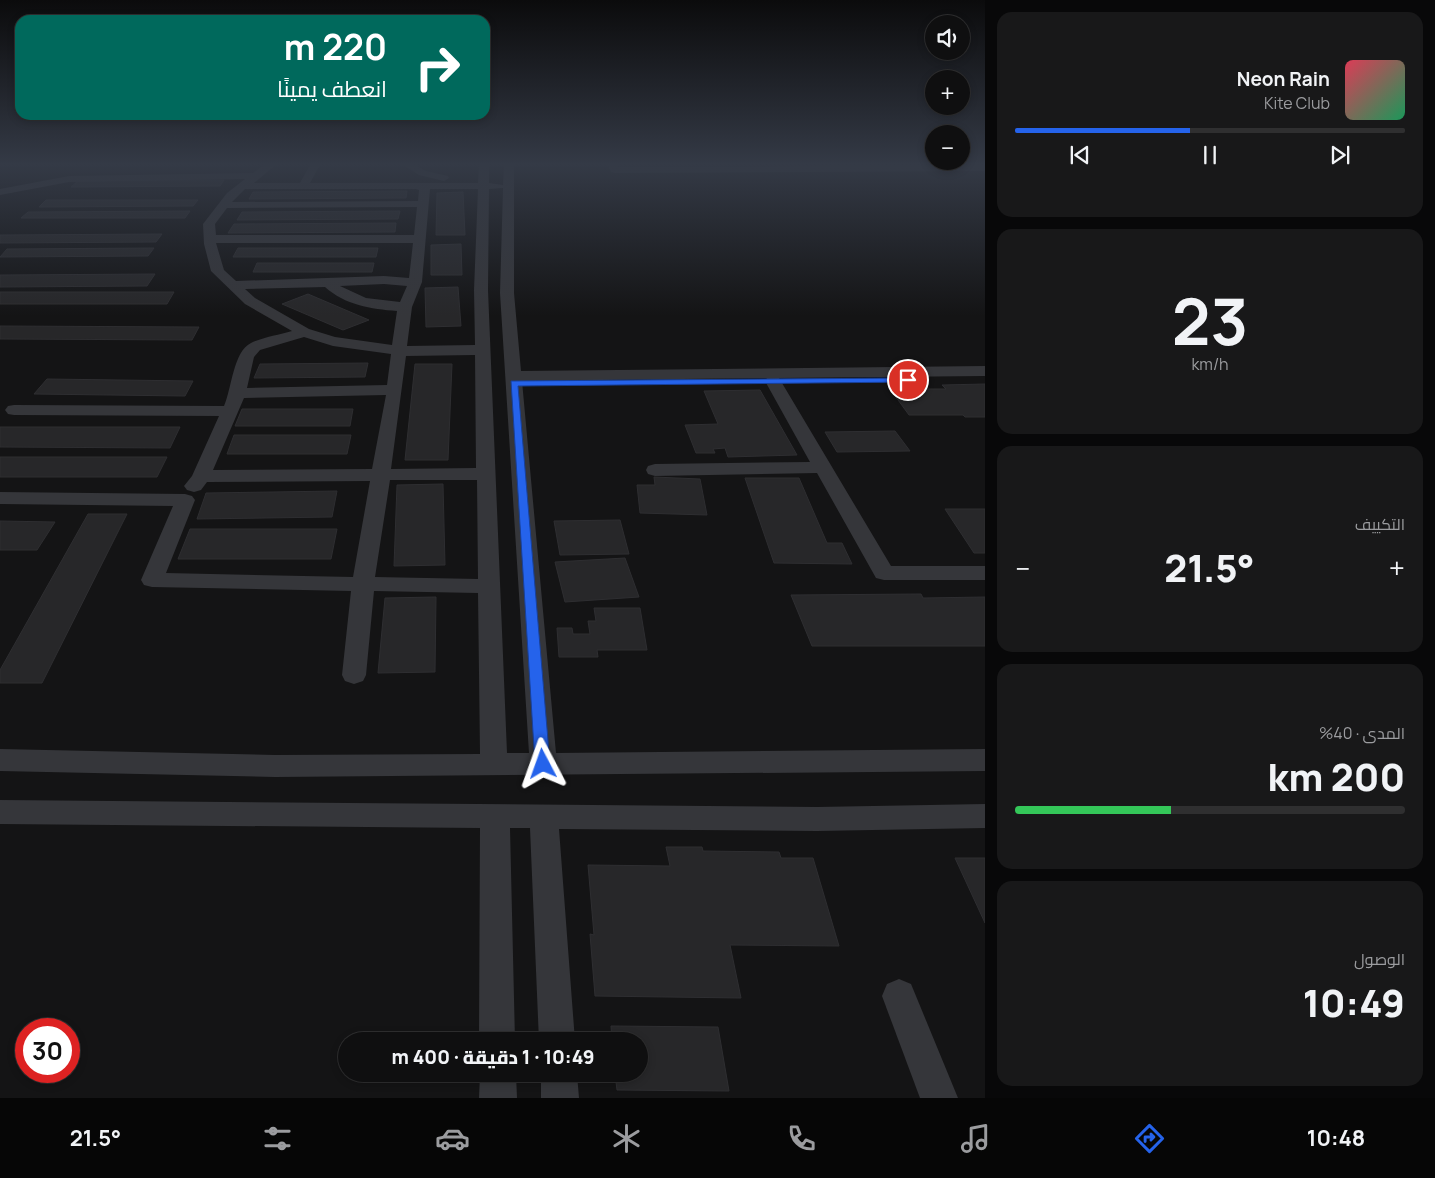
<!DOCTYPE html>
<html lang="ar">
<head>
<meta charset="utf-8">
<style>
	:root { --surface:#0f0f10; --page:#181819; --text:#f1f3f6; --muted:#9b9c9f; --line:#2f2f30; --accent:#2563eb }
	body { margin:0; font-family:Manrope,Cairo,sans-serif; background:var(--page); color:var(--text); direction:rtl; height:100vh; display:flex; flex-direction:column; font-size:19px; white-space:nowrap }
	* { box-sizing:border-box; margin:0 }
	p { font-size:16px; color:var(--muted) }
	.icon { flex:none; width:28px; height:28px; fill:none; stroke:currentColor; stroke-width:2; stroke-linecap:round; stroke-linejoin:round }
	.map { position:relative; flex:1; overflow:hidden; direction:ltr }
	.sheet { display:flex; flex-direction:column; gap:12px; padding:12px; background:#080809; width:450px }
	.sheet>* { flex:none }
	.guide { position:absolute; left:15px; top:15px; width:475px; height:105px; border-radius:15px; box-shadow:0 2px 8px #0003,0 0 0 1px var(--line); direction:rtl; background:#00695c; color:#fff; overflow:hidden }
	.buttons { position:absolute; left:925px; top:15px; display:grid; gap:10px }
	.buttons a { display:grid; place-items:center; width:45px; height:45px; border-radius:50%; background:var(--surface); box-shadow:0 2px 8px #0003,0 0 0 1px var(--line); font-size:25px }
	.speed { position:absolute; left:15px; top:1018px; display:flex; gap:10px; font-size:25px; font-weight:700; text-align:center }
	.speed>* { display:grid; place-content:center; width:65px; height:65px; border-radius:50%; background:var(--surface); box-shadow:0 2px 8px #0003,0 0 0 1px var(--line); line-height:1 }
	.speed .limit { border:8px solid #d22; background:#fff; color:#111 }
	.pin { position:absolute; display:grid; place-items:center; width:42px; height:42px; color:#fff; margin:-21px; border:2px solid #fff; border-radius:50%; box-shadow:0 1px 5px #0007 }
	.me { position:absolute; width:55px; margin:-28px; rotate:356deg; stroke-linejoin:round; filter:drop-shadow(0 0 4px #0008) }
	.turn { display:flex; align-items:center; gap:18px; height:105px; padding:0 20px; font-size:22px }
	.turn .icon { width:65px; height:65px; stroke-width:2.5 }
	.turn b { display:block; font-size:35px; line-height:42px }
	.big { font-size:38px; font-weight:800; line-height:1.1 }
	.sheet .widget { flex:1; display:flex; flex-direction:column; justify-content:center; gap:8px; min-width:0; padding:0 18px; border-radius:15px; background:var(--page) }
	.sheet .dial { align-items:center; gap:0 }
	.dial b { font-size:65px; line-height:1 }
	.song { display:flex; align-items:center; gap:15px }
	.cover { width:60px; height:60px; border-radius:8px; background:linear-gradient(135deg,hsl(350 70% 55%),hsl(150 70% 35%)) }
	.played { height:5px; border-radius:2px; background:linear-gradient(90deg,var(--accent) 45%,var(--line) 45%) }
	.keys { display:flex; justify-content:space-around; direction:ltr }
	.heat { display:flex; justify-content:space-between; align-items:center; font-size:28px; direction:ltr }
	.charge { height:8px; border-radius:4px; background:linear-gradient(90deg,#34c759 40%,var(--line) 0) }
	.trip { position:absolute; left:338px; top:1032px; width:310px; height:50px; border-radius:25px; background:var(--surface); box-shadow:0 2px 8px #0003,0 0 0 1px var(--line); font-weight:800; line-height:50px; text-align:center; direction:rtl }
	.menu { display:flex; height:80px; justify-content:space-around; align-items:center; background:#060606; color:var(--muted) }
	.menu .icon { width:35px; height:35px }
	.menu .on { color:var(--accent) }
	.menu b { font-size:22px; color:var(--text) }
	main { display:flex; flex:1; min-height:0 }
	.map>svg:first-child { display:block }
	.building { fill:#272729; stroke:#2e2e31 }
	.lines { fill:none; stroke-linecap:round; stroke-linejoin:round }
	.minor { fill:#35363a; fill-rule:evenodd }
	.route { fill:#2563eb; stroke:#184099 }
</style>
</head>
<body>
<main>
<section class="sheet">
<div class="widget">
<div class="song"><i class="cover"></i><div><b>Neon Rain</b><p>Kite Club</p></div></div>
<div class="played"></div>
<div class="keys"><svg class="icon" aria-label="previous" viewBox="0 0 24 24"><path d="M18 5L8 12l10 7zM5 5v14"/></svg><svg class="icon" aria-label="pause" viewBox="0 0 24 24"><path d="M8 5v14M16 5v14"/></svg><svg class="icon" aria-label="next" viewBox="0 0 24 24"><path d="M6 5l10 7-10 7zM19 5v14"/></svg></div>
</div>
<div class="widget dial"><b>23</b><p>km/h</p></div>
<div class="widget"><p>التكييف</p>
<div class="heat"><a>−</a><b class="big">21.5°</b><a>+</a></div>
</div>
<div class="widget"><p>المدى · 40%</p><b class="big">200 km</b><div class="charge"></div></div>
<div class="widget"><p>الوصول</p><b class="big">10:49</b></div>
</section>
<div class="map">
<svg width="985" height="1098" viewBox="0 0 985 1098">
	<rect width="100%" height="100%" fill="#141415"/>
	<g class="building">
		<path d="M224,180L220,186L71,187L78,181Z"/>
		<path d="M407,191L406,198L249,199L253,192Z"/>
		<path d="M463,192L465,235H436L437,193Z"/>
		<path d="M46,200H198L193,206L39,207Z"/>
		<path d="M190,211L185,218H21L28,212Z"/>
		<path d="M400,211L398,219L237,220L242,212Z"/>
		<path d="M396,223L395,232L228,233L234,224Z"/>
		<path d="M162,234L156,242L0,243V235Z"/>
		<path d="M461,244L462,275H431V245Z"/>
		<path d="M154,248L148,256L0,257L7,249Z"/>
		<path d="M238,248H378L376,257H233Z"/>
		<path d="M257,263H374L372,272H253Z"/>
		<path d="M155,274L147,286L0,287V275Z"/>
		<path d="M458,287L461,326L426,327L425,288Z"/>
		<path d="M0,292H174L167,304H0Z"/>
		<path d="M308,294L369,320L343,330L282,304Z"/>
		<path d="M0,326L199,327L192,340L0,339Z"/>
		<path d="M368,363L365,377L254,378L260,364Z"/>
		<path d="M415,364H452L448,460H405Z"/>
		<path d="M47,379L193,381L185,396L34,394Z"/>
		<path d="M985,384V417H965L963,415H909L890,389H946L942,385Z"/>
		<path d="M760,390L797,455L728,457L725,448L713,449L715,453H696L685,425L718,424L704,391Z"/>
		<path d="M242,409H353L350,426H235Z"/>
		<path d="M0,427H180L170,448L0,447Z"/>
		<path d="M895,431L910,451L837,452L825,432Z"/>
		<path d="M234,435H351L347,454H227Z"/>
		<path d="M0,457H167L157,477H0Z"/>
		<path d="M654,477L700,479L707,515L640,513L637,485H655Z"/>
		<path d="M745,478H799L827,543H842L852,564L774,563Z"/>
		<path d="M443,484L445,565L394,566L397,485Z"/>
		<path d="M337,491L332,517L197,519L206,493Z"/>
		<path d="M945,509H985V553H974Z"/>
		<path d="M88,514H127L42,683H0V670Z"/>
		<path d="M620,520L629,554L560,555L554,521Z"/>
		<path d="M0,521L55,522L37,550H0Z"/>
		<path d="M190,529H337L331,559H178Z"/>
		<path d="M625,558L639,597L565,602L555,562Z"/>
		<path d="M921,594L923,598L985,597V646H812L791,595Z"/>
		<path d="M436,597L435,672L378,673L385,598Z"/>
		<path d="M594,608H640L647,650H597L598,657H559L557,628H572L573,634H590L588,621H596Z"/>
		<path d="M666,847H702L703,851L779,852L781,858H813L839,946L730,945L741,998L595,996L590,934L594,935L588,865L670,866Z"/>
		<path d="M955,858H985V923Z"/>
		<path d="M611,1026L718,1027L729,1091L617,1090L615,1074H639V1041H612Z"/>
	</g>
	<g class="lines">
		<g class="minor">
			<path d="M267,163H278L254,183H300L311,163H321L310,183H478L479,163H489V183L503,185L504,163H514V293L521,371L985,366V376L779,378L891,566H985V580H884L876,578L817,473L655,476L648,474L646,470L648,466L655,464L810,462L765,381L767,378L522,381L556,753L985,749V771L275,777L0,771V749L275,755L480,754L478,593L374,591L366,675L363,681L354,684L345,681L342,675L351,591L152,587L144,585L141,580L173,506L0,504V492L185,494L192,496L195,500L166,573L353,577L370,481L207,482L201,490L194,492L187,490L184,486L192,476L219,416L14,415L8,414L5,410L8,406L14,405L224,406C232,388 233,352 251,343C263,337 279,335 292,331L245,304L211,271L204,244L203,224L227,193L245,179L69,182L0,195V189L69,176L253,173ZM503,188L500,293L529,753H507L488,290L489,189ZM245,189H416L419,190L418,201L232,202ZM430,189H478L474,290L475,345L407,346L412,307L422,282ZM417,207L414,235H216L215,224L227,208ZM216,243H413L409,278L384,276L236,281L224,270ZM384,284L407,286L400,302L366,298L340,286ZM325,287C345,305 371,309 397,311L392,345L335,337L309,329L255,298L245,289ZM304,337L333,346L391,354L387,385L247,388L254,357L260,350ZM475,355L476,468L391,469L406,356ZM386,395L372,469L213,470L244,398ZM390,480H477L478,579L375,577Z"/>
			<path d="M400,163H411L426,171L448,176L449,178L444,181L419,175Z"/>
			<path d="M607,163H617L619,167L985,165V171L615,173L611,172Z"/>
			<path d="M0,800L817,807L985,804V828L817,831L559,829L575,1041H539L530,828H510L515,1041H479L480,828L0,824Z"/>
			<path d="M899,979L911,984L958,1098H920L882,996L887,984Z"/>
			<path d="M480,1074H516L517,1098H479Z"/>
			<path d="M541,1074H577L579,1098H541Z"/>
		</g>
	</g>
	<linearGradient id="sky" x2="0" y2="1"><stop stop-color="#0b0b0c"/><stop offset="0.52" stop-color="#343a46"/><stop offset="1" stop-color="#343a46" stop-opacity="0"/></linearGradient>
	<rect width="985" height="316" fill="url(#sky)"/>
	<path class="route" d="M908,378L912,380L911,382L518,386L550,764L548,768L543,769L537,768L535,764L511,381Z"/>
</svg>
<div class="buttons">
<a><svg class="icon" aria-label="sound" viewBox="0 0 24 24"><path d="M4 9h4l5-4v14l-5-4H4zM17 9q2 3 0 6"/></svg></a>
<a>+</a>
<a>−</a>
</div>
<div class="speed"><div class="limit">30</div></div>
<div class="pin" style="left:908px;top:380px;background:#d93025"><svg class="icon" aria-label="arrive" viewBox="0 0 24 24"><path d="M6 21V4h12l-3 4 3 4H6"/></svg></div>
<svg class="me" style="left:543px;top:764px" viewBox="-20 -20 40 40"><path d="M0-17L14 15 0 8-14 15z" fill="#2563eb" stroke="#fff" stroke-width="4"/></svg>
<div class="trip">10:49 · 1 دقيقة · 400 m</div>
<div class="guide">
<div class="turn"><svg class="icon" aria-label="right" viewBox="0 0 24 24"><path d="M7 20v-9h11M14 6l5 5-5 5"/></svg><div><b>220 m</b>انعطف يمينًا</div></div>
</div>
</div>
</main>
<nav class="menu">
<b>10:48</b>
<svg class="icon on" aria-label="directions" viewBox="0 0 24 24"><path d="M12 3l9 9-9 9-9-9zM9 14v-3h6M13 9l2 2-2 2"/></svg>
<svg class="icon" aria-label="music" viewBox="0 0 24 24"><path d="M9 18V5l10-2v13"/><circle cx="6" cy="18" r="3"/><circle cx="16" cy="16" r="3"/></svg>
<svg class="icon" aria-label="phone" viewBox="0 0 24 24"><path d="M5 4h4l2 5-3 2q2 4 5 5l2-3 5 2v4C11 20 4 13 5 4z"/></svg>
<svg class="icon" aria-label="climate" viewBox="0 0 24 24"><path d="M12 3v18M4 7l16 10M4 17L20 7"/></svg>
<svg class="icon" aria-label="car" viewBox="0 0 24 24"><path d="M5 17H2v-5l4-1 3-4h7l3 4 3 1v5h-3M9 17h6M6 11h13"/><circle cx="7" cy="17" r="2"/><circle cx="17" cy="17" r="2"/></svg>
<svg class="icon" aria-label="filters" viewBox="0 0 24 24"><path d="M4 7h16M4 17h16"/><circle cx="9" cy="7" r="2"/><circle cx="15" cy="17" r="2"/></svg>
<b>21.5°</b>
</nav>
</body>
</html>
